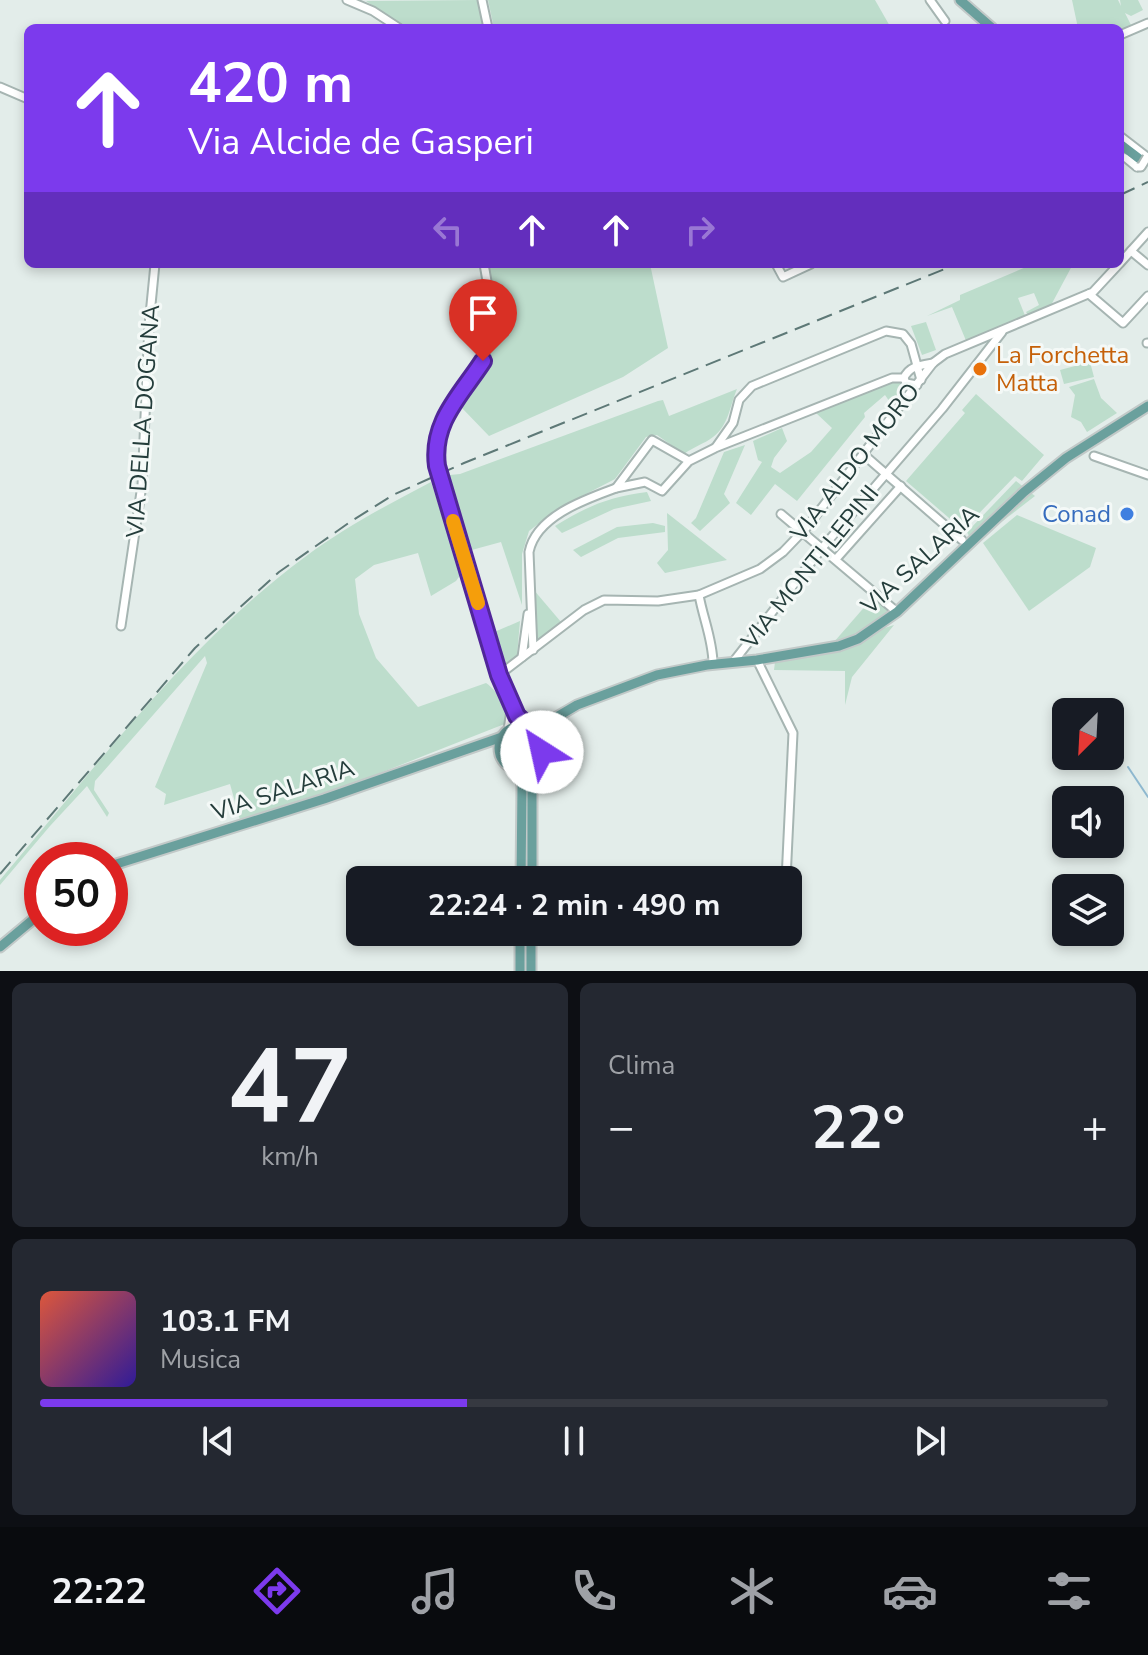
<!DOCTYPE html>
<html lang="it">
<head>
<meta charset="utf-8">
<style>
	:root { --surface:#171b24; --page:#242831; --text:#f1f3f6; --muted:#9ea1a6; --line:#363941; --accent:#7c3aed }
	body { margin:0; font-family:"Nunito Sans",sans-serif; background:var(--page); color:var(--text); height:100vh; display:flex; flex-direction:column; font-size:30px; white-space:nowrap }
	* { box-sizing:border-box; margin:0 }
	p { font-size:26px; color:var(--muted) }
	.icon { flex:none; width:44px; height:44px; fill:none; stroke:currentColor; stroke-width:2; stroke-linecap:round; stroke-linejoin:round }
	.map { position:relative; height:971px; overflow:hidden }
	.details { display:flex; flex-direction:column; gap:12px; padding:12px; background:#0d0f14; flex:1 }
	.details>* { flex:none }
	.guide { position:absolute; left:24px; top:24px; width:1100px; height:244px; border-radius:12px; box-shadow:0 4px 12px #0003; background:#7c3aed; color:#fff; overflow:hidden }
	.needle { width:52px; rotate:204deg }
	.buttons { position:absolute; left:1052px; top:698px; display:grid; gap:16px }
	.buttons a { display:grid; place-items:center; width:72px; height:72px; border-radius:12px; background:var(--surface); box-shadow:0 4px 12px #0003; font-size:40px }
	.speed { position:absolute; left:24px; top:842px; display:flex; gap:16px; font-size:40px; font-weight:700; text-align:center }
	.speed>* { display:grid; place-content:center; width:104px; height:104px; border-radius:50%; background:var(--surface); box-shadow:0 4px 12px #0003; line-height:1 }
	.speed .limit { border:12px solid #d22; background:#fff; color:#111 }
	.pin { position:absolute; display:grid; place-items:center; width:68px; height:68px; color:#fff; margin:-82px -34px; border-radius:50% 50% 50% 0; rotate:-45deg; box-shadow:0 0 8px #0007 }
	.pin .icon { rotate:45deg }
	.me { position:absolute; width:88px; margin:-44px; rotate:325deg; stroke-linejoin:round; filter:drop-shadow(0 0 6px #0008) }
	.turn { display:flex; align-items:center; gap:28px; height:168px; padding:0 32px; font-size:36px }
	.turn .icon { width:104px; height:104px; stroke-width:2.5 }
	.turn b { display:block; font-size:56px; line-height:68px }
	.lanes { display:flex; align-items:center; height:76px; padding:0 32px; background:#0003; justify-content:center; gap:40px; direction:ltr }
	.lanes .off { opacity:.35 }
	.big { font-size:60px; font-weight:700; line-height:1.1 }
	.details .card { flex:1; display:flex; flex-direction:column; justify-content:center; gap:12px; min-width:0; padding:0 28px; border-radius:12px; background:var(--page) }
	.details .dial { align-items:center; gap:0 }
	.dial b { font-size:104px; line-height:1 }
	.song { display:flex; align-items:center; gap:24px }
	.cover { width:96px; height:96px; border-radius:12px; background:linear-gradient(135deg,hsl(10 70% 55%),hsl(250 70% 35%)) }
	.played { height:8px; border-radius:4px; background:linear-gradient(90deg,var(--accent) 40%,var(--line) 40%) }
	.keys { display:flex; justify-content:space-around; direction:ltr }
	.heat { display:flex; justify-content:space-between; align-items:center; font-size:44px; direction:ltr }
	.details .tiles { flex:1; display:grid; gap:12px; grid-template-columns:1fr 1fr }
	.card:last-child { grid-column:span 2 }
	.trip { position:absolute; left:346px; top:866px; width:456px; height:80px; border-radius:12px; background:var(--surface); box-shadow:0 4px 12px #0003; font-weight:700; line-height:80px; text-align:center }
	.tabs { display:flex; height:128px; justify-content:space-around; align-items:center; background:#090b0e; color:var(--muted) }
	.tabs .icon { width:56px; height:56px }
	.tabs .active { color:var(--accent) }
	.tabs b { font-size:36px; color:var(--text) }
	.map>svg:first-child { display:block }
	.green { fill:#bdddcc }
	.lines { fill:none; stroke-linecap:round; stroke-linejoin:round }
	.stream { stroke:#8eb8cf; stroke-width:2 }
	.minor-casing { stroke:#a6b5b2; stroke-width:11 }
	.major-casing { stroke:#c2c9c8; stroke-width:13 }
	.minor { stroke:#fff; stroke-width:7 }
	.major { stroke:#6aa09d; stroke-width:9 }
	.rail { stroke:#5e7977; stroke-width:2; stroke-dasharray:16 8; stroke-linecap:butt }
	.minor-bridge-casing { stroke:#a6b5b2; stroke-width:11; stroke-linecap:butt }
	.minor-bridge { stroke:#fff; stroke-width:7 }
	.route-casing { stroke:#51269a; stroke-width:20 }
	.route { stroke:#7c3aed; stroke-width:14 }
	.slow { stroke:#f59e0b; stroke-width:14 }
	.food-dot { fill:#e8710a; stroke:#f4f9f7; stroke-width:3 }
	.shop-dot { fill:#3f7fe0; stroke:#f4f9f7; stroke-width:3 }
	.labels { text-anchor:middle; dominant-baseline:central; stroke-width:6; stroke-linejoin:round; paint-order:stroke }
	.food-label { font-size:24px; fill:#c56008; stroke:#f4f9f7; text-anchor:start }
	.street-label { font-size:24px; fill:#243d3b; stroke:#f4f9f7 }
	.shop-label { font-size:24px; fill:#366cbe; stroke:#f4f9f7; text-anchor:end }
</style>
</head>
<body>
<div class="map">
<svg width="1148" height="971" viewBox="0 0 1148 971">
	<rect width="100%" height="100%" fill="#e3edea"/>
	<g class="green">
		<path d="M479,0L486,28H405L366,1Z"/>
		<path d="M488,0H875L891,28H494Z"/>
		<path d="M1072,0H1118L1121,6L1120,0H1138L1143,10L1131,16L1125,13L1132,27L1120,30V28H1078Z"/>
		<path d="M489,264H650L668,348L623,377L489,436L461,407L492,324Z"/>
		<path d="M1025,264H1073L1049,309L1030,318L1026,312L1039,305L1034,293L1018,298L1026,318L967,343L952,307L927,316L960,300V295L1026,267Z"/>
		<path d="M926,322L936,350L922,355L911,326Z"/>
		<path d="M1090,362L1094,377L1064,384L1060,370Z"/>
		<path d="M896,379H903L907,393L894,408L885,395L864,413L865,417L797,501L775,484L751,515L736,503L762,462L758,460L753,441L782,428L787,441L774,458L771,467L780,473L811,452L832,428L816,413Z"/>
		<path d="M1094,379L1101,398L1117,413L1087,432L1081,422L1071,417L1075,395L1069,387Z"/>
		<path d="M737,389C730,405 729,425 713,437C704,444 693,447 684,454L657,435L646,437L615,479L559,508L529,531L522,554V605L501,542L468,551L444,479L450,475L460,474L658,401L663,400L669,416Z"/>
		<path d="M976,394L1044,455L1022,481L1015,476L963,530L906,481L965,413L962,410Z"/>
		<path d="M745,445L724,494L730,503L700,531L691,523L696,518L724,452Z"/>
		<path d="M1016,481L1035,496L973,544L967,532Z"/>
		<path d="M431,482L461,574L456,581L431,596L418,553L374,565L355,579L359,614L376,658L418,707L486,683C498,691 507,708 507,723L365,779L240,820L230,784L164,805L166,794L155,787L207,663L205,656L95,781L94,790L109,813L107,817L87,786L50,826L0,885V880C95,768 187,644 305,557C345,527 387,505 431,482Z"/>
		<path d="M647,492L651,501L614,509L562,533L555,526C585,507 611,496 647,492Z"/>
		<path d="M667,513L727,560L665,573L657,563L668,550Z"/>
		<path d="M1017,515L1096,548L1090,567L1029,611L983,543Z"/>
		<path d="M653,523L665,526V532L618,538L581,557L573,550L617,527Z"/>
		<path d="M533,589L561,622L537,641Z"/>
		<path d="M874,596L894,612L864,632L834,642Z"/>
		<path d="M520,621L517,656L504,665L492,633Z"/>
		<path d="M894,625L852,677L845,705V671L774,670L775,662Z"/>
		<circle cx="520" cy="748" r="17"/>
	</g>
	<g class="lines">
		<path class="stream" d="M1128,767L1148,797"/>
		<defs>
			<g id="minor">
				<path d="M347,0L373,11L399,28"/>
				<path d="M482,0L488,28"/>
				<path d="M930,0L945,21"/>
				<path d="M1120,35L1148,23"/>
				<path d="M0,87L28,99"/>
				<path d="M1120,136L1147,157"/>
				<path d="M1120,157L1126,158L1137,167"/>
				<path d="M1131,251L1148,265"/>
				<path d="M1120,263L1148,232"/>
				<path d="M776,264L783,277L811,264"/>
				<path d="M1089,294L1123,323L1148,296"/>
				<path d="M1147,343H1148"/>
				<path d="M917,385L906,383L904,378C909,366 921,365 933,363"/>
				<path d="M448,410C493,348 498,341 484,264"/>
				<path d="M716,447L733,423L739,400L752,386L886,331L903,334L911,344L921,380"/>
				<path d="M863,454L962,540"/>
				<path d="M1094,456L1148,475"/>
				<path d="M689,461L652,440L616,488L645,482L662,491L689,461L715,448L892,378H904"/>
				<path d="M781,514L897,612"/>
				<path d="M464,558C477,599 498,698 526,726"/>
				<path d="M836,559L901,486"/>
				<path d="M699,595C703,618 713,640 713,664"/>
				<path d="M121,626L142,485L149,325L155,264"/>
				<path d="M533,650L529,552C536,516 586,499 616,488"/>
				<path d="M522,657L528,614"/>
				<path d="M757,660L793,733L786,880"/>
				<path d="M734,661L823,547L942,409L1002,332"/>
				<path d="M499,675L584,610L604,600L658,601L699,595L760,569L783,552L807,527L933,363L945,354L1093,292L1119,264"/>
				<path d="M508,730L511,710"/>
			</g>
			<g id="major">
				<path d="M960,0L992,28"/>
				<path d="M1120,144L1141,160"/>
				<circle cx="521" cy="748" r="22"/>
				<path d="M529,727L543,725L577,705L657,675L707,665L757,660L839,646L858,639L897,612L1024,492L1066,458L1148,406"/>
				<path d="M519,770L522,786L521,880"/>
				<path d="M110,866L324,799L502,737"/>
				<path d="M532,880V785L535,764"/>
				<path d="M520,932V971"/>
				<path d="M0,947L42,912"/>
				<path d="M531,971V932"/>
			</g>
		</defs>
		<use href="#minor" class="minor-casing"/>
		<use href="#major" class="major-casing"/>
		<use href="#minor" class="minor"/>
		<use href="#major" class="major"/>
		<g class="rail">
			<path d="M1120,195L1148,182"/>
			<path d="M0,874L195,648L279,572L350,522L393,495L464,463L957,264"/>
		</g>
		<defs>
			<g id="minor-bridge">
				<path d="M1137,167H1141L1147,157"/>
				<path d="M448,410C422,458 450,510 464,558"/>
			</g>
		</defs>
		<use href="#minor-bridge" class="minor-bridge-casing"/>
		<use href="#minor-bridge" class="minor-bridge"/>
	</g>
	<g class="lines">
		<defs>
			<path id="route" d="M483,361C461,395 431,422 437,466L499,675L517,716L540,737L542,752"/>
		</defs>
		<use href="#route" class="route-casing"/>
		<use href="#route" class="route"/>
		<path class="slow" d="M453,521L478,603"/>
	</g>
	<circle class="food-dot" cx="980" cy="369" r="8"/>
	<circle class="shop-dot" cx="1127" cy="514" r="8"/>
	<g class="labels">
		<g class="food-label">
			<text x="996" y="355">La Forchetta<tspan x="996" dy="28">Matta</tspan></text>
		</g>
		<g class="street-label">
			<text transform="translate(143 421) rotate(-86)">VIA DELLA DOGANA</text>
			<text transform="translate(855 462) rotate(-52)">VIA ALDO MORO</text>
			<text transform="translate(920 560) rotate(-42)">VIA SALARIA</text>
			<text transform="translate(810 567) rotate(-51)">VIA MONTI LEPINI</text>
			<text transform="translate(283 790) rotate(-18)">VIA SALARIA</text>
		</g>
		<g class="shop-label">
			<text x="1111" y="514">Conad</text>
		</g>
	</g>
</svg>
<div class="buttons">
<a><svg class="needle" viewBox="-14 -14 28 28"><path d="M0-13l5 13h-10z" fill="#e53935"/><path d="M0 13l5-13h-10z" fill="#9ea1a6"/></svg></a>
<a><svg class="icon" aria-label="sound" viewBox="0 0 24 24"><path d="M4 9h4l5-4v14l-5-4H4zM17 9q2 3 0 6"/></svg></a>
<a><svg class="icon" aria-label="layers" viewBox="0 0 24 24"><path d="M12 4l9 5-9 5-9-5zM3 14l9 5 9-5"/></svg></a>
</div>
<div class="speed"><div class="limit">50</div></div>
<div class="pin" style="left:483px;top:361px;background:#d93025"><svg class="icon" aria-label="arrive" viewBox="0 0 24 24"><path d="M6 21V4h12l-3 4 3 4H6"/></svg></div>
<svg class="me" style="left:542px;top:752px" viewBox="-20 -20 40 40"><circle r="19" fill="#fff"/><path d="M0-13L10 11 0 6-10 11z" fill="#7c3aed"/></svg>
<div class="trip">22:24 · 2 min · 490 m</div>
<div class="guide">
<div class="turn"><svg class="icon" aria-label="ahead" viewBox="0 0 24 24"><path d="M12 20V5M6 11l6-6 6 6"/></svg><div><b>420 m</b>Via Alcide de Gasperi</div></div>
<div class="lanes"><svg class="icon off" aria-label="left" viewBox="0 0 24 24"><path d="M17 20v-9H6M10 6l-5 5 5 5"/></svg><svg class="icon" aria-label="ahead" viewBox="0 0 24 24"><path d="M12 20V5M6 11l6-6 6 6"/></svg><svg class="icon" aria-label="ahead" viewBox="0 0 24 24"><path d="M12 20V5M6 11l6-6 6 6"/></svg><svg class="icon off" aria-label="right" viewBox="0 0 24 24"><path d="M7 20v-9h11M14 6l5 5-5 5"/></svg></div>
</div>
</div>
<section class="details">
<div class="tiles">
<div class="card dial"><b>47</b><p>km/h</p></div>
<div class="card"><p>Clima</p>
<div class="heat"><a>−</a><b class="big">22°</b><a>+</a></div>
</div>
<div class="card">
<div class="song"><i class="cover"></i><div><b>103.1 FM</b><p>Musica</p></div></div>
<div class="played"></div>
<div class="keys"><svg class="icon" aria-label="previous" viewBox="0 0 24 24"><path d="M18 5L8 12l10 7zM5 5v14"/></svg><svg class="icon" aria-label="pause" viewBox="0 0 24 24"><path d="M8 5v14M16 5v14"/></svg><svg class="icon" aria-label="next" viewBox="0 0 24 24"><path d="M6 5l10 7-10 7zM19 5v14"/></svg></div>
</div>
</div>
</section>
<nav class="tabs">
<b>22:22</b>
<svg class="icon active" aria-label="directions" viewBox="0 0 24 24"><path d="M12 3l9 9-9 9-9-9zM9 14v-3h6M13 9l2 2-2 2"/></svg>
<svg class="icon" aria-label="music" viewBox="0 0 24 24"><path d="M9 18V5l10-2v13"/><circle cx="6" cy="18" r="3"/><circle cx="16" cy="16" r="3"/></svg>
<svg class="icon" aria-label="phone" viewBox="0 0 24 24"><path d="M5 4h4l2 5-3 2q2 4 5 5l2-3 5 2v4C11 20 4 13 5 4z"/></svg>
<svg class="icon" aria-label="climate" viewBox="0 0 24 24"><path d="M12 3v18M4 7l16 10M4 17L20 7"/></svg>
<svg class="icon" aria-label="car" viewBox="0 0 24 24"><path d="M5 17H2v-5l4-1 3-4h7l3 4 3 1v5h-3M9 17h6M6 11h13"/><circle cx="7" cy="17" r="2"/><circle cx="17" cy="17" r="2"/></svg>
<svg class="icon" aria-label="filters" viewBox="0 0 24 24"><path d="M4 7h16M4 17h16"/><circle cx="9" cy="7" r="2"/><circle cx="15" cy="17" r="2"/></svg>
</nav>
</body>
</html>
